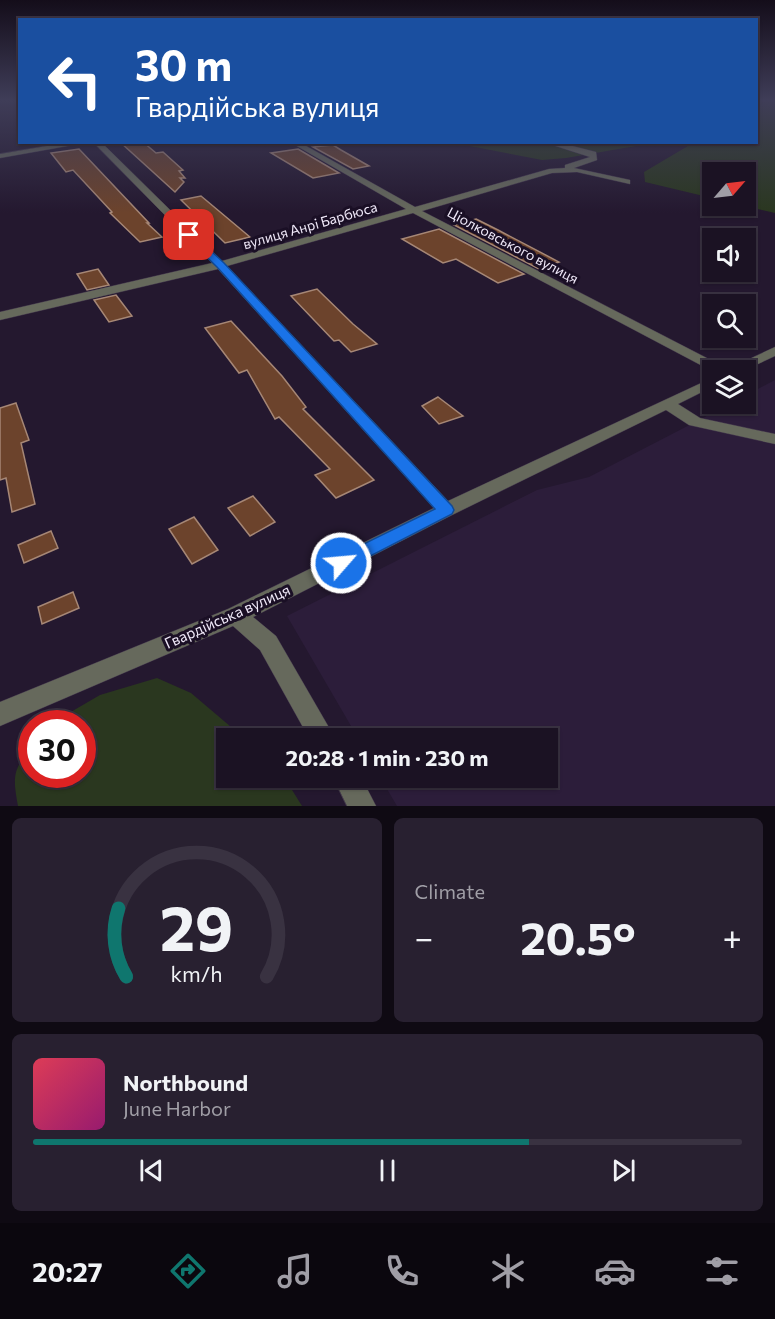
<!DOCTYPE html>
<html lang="en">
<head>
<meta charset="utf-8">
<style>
	:root { --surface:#1b1223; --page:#282030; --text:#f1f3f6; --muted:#a09ea6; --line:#393241; --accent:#0f766e }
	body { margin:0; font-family:Commissioner,sans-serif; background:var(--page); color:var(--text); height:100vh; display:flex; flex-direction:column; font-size:22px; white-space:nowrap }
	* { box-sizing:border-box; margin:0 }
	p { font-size:20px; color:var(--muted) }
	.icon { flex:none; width:33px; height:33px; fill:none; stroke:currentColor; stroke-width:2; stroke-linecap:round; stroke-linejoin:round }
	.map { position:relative; height:806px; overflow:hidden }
	.sheet { display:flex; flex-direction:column; gap:12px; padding:12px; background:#0f0a13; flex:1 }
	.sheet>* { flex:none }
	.guide { position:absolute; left:18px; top:18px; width:740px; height:126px; border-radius:0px; box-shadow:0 2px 4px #0004,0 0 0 2px var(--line); background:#1a4fa0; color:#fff; overflow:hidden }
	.needle { width:39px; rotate:62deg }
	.buttons { position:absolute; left:702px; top:162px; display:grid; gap:12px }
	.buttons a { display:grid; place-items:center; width:54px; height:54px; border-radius:0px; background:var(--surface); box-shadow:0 2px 4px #0004,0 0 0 2px var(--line); font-size:30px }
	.speed { position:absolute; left:18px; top:710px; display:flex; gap:12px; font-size:30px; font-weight:700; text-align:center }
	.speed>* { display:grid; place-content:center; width:78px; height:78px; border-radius:50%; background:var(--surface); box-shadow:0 2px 4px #0004,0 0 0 2px var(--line); line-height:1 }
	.speed .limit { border:9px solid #d22; background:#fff; color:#111 }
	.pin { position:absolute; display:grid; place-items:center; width:51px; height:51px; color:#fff; margin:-26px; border-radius:12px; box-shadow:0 3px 9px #0006 }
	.me { position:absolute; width:66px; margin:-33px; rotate:63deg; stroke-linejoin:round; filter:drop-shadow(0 0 4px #0008) }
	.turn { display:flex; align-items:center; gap:21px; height:126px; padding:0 18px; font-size:27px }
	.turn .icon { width:78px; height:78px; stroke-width:2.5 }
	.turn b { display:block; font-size:42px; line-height:51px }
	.big { font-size:45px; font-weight:700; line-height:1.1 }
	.sheet .card { flex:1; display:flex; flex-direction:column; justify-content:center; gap:9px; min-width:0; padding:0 21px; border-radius:9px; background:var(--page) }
	.sheet .dial { align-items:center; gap:0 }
	.dial svg { height:156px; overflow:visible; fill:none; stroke:var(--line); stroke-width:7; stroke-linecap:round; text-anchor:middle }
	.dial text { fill:var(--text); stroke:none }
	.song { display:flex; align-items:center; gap:18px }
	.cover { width:72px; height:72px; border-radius:9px; background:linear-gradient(135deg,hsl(350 70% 55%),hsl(320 70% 35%)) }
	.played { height:6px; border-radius:3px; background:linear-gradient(90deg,var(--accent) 70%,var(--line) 70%) }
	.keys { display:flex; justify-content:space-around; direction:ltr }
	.heat { display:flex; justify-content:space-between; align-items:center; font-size:33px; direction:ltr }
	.sheet .tiles { flex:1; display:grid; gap:12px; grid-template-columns:1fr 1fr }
	.card:last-child { grid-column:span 2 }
	.trip { position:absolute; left:216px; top:728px; width:342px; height:60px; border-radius:0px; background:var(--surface); box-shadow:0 2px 4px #0004,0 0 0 2px var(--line); font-weight:700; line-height:60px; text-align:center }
	.tabs { display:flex; height:96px; justify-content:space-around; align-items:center; background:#0b070e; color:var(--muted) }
	.tabs .icon { width:42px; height:42px }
	.tabs .selected { color:var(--accent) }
	.tabs b { font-size:27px; color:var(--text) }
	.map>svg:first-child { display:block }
	.built { fill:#2c1d3a }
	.green { fill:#2a371f }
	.building { fill:#6c432c; stroke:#a68776; stroke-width:1.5 }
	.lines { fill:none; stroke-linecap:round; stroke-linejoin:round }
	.minor-casing { stroke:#41354b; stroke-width:1 }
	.minor { fill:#66695c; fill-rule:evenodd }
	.route { fill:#1a73e8; stroke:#114b97; stroke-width:1.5 }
	.labels { text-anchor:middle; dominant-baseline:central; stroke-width:6; stroke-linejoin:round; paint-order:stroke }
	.far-street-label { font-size:14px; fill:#f0e9f9; stroke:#1a0f25 }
	.street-label { font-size:15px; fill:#f0e9f9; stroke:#1a0f25 }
</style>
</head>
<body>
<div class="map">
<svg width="775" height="806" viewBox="0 0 775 806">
	<rect width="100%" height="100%" fill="#24182f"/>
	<path class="built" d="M775,380V806H397L380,777H548V738H358L287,616L537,490L589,477L730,404H746V395Z"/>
	<g class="green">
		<path d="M760,100H775V213L745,206L746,172H712V198L645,182L644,172L693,143L756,142V103Z"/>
		<path d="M641,142L648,144L566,158L542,160L454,143Z"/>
		<path d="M157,678L191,693L244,738H226V777H284L302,806H18C13,778 12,770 31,748L32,774H82V723H54L57,720L100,695Z"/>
	</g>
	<g class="building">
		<path d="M120,142H143L156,153L163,152L183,170L179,171L185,178H180L184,182L175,192Z"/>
		<path d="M333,145L341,150L369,166L353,169L313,147Z"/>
		<path d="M79,149L149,223H147L162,237L140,242L110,213L112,212L73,170L66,172L51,153Z"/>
		<path d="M298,149L339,173L313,178L271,153Z"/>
		<path d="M201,196L250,237L225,243L181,200Z"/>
		<path d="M476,219L498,230L559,262L539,269L454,225Z"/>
		<path d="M439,229L524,274L498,283L456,259L443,263L402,239Z"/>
		<path d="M98,269L109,285L87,290L77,274Z"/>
		<path d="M317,289L353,324L377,344L351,352L339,340L334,341L291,296Z"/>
		<path d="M116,295L132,316L109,322L94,300Z"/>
		<path d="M231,321L282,376L306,407L303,409L374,480L336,498L315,475L330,469L279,417L275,419L247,370L239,373L205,328Z"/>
		<path d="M438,397L463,416L439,424L422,406Z"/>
		<path d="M16,403L29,440L21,443L35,504L12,512L6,478L0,480V408Z"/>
		<path d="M253,496L275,522L250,536L228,508Z"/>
		<path d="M194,517L218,550L192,564L169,529Z"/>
		<path d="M51,531L58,548L24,563L18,545Z"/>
		<path d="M73,592L79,608L42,624L38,607Z"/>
	</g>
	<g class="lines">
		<defs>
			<g id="minor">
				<path d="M70,142H90L0,158V154Z"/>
				<path d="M93,142H101L222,261L406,209L290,142H299L415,207L549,169L565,168V165L590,157L543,142H557L596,152L597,160L574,168L630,180V184L577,172L552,173L422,211L728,369L775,347V356L745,370L712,371L413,213L227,266L448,501L712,378V387L678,404L700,418L775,434V444L689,425L666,410L452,515L253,617L276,636L335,738H309L260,650L233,626L0,726V702L228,609L434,508L218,269L0,320V312L212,263Z"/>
				<path d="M333,777H361L376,806H347Z"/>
			</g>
		</defs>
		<use href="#minor" class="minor-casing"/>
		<use href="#minor" class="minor"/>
	</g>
	<linearGradient id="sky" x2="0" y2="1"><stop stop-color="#140d1a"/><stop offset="0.47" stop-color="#3f3d58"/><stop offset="1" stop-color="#3f3d58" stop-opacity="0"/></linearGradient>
	<rect width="775" height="213" fill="url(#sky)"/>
	<path class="route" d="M186,233H192L224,263L452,506L454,510L452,514L347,568L341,570L335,568L332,563L335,558L435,509L217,267L186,237Z"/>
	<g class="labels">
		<g class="far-street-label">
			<text transform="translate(310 225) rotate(-16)">вулиця Анрі Барбюса</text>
			<text transform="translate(513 245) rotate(28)">Ціолковського вулиця</text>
		</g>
		<g class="street-label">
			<text transform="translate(227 616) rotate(-24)">Гвардійська вулиця</text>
		</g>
	</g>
</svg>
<div class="buttons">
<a><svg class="needle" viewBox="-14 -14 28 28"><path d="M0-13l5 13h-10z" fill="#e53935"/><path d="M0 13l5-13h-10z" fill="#a09ea6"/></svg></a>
<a><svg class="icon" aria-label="sound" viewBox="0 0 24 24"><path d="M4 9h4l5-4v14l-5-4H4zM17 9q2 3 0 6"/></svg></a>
<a><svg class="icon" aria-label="search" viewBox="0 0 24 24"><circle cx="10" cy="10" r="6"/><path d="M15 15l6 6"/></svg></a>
<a><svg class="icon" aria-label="layers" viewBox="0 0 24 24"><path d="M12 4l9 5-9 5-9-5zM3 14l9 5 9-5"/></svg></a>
</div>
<div class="speed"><div class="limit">30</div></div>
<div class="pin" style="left:189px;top:235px;background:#d93025"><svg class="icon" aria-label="arrive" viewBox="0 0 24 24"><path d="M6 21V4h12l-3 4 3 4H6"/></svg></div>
<svg class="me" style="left:341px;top:563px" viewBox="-20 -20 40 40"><circle r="17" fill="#1a73e8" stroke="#fff" stroke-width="3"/><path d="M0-11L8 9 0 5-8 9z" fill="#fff"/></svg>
<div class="trip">20:28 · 1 min · 230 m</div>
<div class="guide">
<div class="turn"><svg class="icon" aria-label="left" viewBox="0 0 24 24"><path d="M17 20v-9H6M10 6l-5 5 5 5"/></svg><div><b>30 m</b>Гвардійська вулиця</div></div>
</div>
</div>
<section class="sheet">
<div class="tiles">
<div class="card dial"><svg viewBox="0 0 100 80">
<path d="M14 69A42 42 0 1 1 86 69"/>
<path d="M14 69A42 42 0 0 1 10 34" stroke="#0f766e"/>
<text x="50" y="56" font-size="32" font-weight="700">29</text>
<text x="50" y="72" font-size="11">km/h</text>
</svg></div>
<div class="card"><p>Climate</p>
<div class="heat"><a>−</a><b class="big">20.5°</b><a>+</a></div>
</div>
<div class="card">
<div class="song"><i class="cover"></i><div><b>Northbound</b><p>June Harbor</p></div></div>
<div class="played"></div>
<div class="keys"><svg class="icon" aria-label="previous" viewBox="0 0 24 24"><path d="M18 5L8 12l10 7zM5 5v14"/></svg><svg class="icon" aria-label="pause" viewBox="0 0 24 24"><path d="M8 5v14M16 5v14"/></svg><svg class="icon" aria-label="next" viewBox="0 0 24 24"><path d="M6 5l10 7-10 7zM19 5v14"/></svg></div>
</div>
</div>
</section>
<nav class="tabs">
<b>20:27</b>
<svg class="icon selected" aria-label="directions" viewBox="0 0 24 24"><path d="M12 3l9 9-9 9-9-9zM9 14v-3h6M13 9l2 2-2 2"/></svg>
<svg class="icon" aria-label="music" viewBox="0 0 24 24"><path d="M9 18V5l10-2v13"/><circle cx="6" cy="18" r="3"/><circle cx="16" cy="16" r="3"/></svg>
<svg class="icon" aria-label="phone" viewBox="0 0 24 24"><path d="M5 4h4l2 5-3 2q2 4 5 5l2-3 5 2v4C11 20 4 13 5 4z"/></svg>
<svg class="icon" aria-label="climate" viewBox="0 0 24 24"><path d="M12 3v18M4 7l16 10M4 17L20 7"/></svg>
<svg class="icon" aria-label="car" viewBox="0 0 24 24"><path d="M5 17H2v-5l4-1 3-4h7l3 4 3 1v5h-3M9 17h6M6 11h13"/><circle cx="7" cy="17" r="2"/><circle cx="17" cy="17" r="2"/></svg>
<svg class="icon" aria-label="filters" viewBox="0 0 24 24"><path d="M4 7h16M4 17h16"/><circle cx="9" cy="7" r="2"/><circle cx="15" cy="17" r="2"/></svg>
</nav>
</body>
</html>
